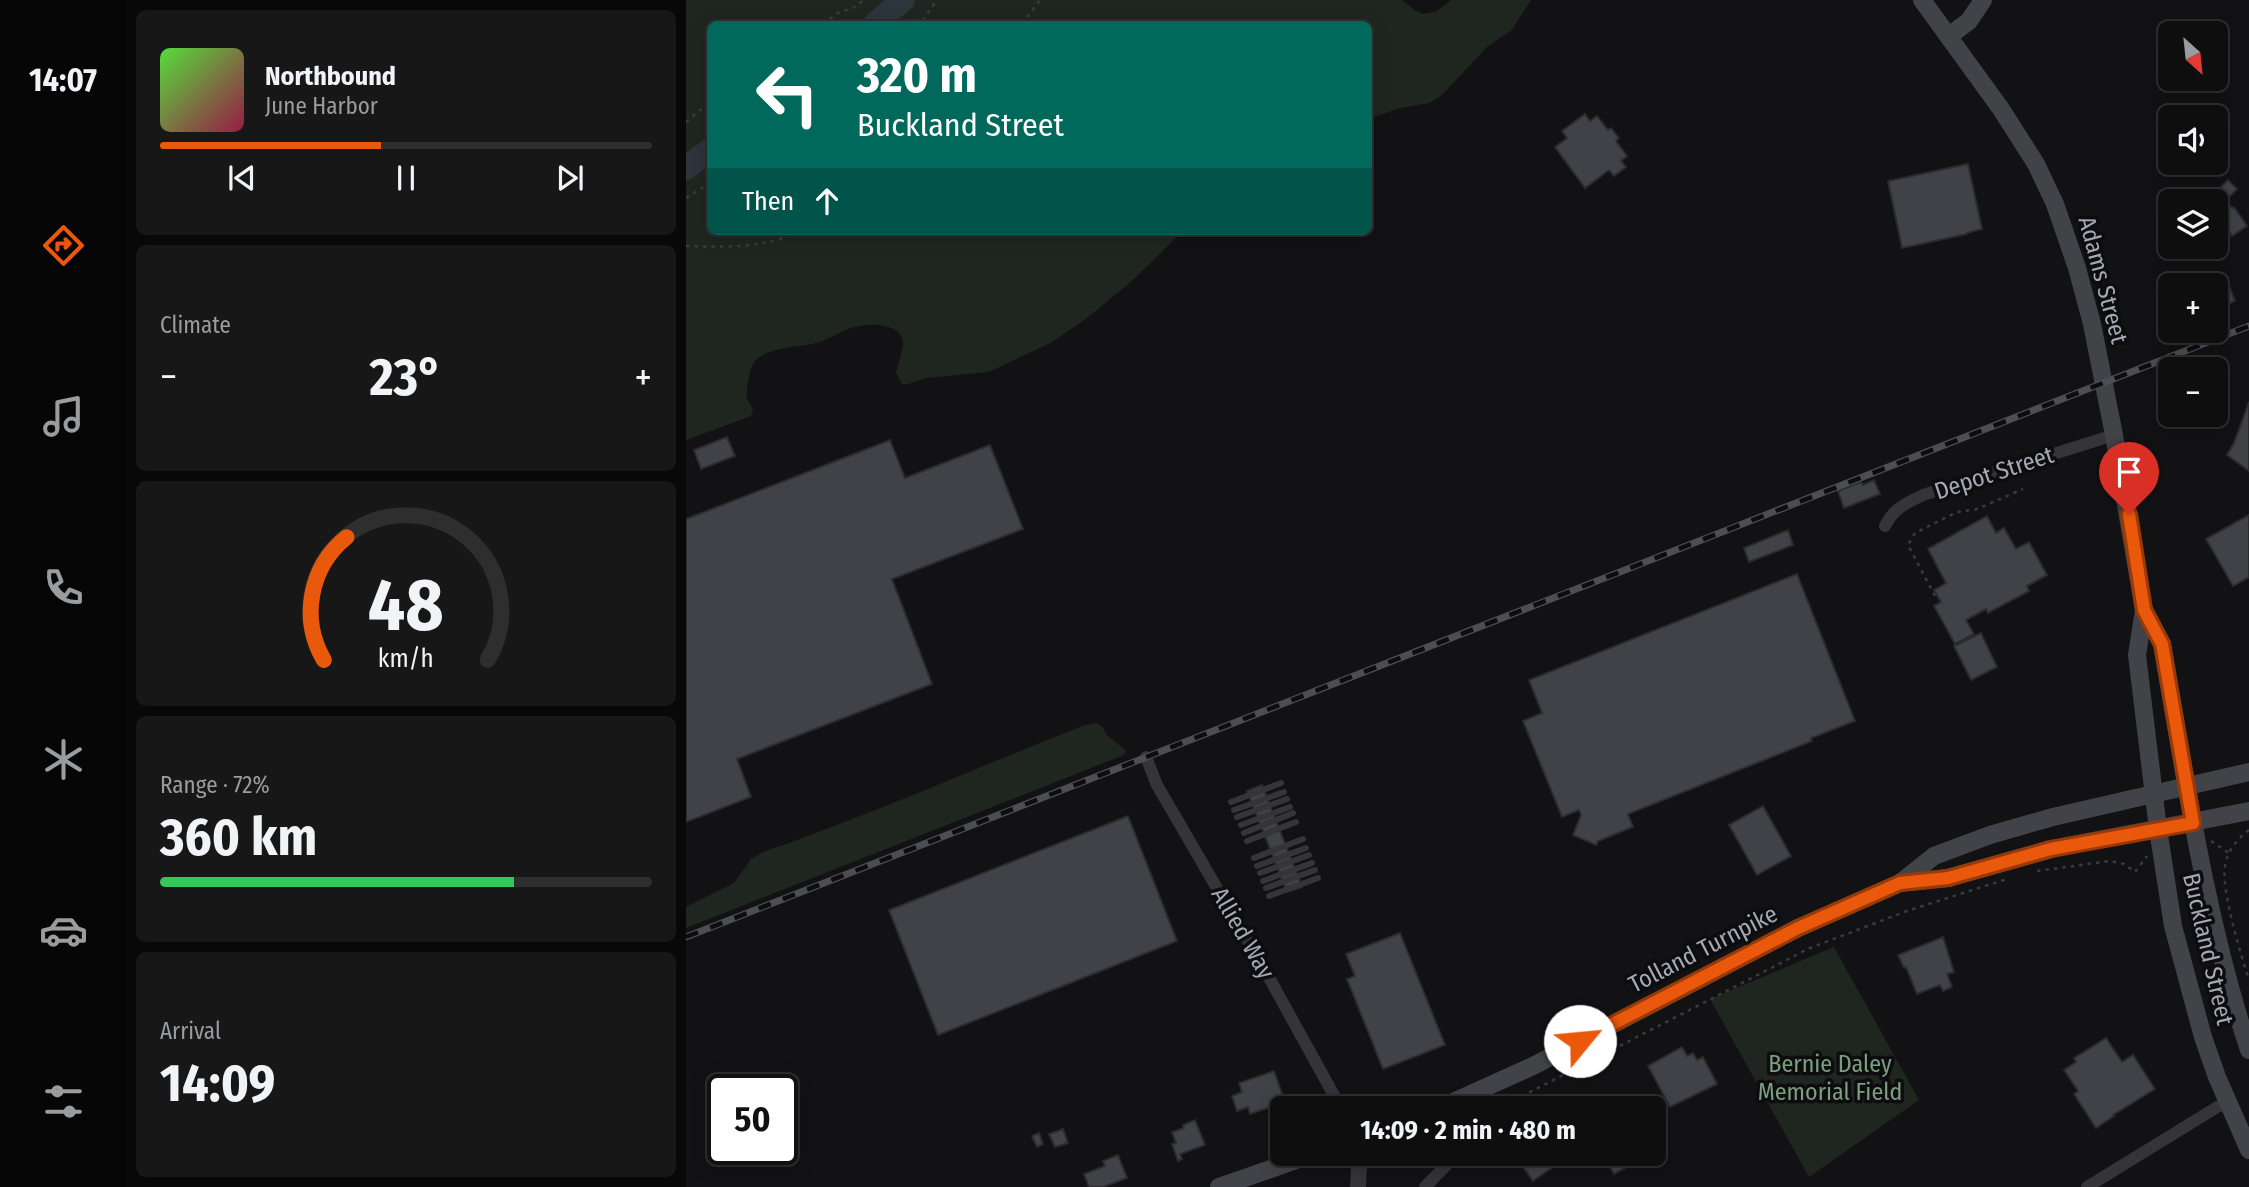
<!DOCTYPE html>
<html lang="en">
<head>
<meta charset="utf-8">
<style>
	:root { --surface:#0e0e0f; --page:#171718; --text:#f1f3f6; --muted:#9b9c9e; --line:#2e2e2f; --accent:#ea580c }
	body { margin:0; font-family:"Fira Sans Condensed",sans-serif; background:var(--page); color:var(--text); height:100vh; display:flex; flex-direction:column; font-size:26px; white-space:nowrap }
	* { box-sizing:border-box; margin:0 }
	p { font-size:23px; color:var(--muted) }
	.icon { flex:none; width:38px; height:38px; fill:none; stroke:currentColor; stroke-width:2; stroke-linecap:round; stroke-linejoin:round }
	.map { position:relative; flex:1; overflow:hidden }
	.panel { display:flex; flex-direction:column; gap:10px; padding:10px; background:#080808; width:560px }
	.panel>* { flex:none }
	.top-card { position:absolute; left:21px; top:21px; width:665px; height:214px; border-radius:10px; box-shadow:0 4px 18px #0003,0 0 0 2px var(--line); background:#00695c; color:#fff; overflow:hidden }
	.needle { width:46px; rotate:153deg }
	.fabs { position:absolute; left:1472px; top:21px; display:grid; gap:14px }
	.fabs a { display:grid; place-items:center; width:70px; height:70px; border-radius:10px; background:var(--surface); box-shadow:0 4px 18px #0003,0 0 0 2px var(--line); font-size:35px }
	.speed { position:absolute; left:21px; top:1074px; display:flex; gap:14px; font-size:35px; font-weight:700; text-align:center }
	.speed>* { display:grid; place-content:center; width:91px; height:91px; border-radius:50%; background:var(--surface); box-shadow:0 4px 18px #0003,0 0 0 2px var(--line); line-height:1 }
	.speed .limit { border:4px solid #111; border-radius:10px; background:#fff; color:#111 }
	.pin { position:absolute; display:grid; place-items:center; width:60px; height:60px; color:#fff; margin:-72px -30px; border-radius:50% 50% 50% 0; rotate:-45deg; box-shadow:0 0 7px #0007 }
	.pin .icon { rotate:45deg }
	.me { position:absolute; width:77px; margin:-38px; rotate:62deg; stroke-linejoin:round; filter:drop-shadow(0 0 5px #0008) }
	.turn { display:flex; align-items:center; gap:24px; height:147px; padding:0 35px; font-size:32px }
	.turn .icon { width:91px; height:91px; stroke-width:2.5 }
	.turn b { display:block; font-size:49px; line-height:60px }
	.then { display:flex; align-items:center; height:66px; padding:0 35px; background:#0003; gap:14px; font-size:26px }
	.big { font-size:52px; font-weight:700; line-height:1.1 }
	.panel .card { flex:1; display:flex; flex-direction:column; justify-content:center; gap:10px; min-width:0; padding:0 24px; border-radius:10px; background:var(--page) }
	.panel .dial { align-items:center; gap:0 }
	.dial svg { height:182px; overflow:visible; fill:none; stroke:var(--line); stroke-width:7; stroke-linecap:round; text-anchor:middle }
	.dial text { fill:var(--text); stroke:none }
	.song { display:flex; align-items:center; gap:21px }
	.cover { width:84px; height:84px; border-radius:10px; background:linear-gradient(135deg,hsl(110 70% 55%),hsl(340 70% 35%)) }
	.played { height:7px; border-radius:4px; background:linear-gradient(90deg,var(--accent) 45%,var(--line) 45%) }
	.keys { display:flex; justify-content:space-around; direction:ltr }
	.heat { display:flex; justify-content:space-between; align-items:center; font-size:38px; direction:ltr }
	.charge { height:10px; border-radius:5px; background:linear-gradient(90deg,#34c759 72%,var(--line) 0) }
	.trip { position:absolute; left:584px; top:1096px; width:396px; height:70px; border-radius:10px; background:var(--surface); box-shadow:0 4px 18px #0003,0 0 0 2px var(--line); font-weight:700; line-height:70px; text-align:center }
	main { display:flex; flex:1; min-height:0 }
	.menu { display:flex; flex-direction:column; width:126px; justify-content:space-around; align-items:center; background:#060606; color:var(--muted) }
	.menu .icon { width:49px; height:49px }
	.menu .on { color:var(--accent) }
	.menu b { font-size:32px; color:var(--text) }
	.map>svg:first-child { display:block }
	.green { fill:#1f2620 }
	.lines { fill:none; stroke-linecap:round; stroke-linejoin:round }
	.river { stroke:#2c343c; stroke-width:24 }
	.building { fill:#414247; stroke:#2c2c30; stroke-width:2 }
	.path { stroke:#3a3b3f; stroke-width:2.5; stroke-dasharray:3.5 5; stroke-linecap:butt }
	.service { stroke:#343439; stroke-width:6 }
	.minor { stroke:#343439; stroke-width:12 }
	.tertiary { stroke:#343439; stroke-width:16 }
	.secondary { stroke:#424348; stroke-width:18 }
	.rail-casing { stroke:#4d4e53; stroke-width:7 }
	.rail { stroke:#0d0d0f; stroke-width:4.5; stroke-dasharray:13; stroke-linecap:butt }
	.route-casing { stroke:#983908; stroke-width:18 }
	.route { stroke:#ea580c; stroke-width:12 }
	.labels { text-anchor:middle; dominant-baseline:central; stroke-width:7; stroke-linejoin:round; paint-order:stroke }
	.street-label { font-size:24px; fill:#a4a9b4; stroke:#0d0d0f }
	.park-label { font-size:24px; fill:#7c9e7f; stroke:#0d0d0f }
</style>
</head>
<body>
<main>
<nav class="menu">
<b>14:07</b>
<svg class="icon on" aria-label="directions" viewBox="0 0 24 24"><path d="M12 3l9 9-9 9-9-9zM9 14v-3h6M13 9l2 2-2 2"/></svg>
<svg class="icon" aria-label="music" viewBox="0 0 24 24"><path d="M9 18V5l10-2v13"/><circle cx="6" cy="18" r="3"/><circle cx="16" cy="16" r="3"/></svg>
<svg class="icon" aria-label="phone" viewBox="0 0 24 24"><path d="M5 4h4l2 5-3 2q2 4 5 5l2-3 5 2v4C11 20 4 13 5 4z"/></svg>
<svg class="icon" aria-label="climate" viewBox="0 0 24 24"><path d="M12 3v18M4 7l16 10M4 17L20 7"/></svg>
<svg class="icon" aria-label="car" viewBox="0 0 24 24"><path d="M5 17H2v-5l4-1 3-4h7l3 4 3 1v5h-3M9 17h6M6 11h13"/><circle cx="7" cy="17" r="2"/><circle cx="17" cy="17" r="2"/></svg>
<svg class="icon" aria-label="filters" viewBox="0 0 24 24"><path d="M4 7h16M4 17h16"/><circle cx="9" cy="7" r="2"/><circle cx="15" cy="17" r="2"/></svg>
</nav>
<section class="panel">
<div class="card">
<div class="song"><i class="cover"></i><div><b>Northbound</b><p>June Harbor</p></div></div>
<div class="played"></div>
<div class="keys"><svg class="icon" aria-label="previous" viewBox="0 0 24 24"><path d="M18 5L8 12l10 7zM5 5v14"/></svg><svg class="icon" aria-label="pause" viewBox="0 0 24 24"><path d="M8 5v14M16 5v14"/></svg><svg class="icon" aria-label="next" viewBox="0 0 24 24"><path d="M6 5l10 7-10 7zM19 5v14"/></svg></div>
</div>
<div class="card"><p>Climate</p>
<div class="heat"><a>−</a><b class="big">23°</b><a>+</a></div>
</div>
<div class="card dial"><svg viewBox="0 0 100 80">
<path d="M14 69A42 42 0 1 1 86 69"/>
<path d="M14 69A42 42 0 0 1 24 15" stroke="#ea580c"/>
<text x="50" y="56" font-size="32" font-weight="700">48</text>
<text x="50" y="72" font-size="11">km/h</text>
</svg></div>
<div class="card"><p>Range · 72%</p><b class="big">360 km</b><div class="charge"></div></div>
<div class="card"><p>Arrival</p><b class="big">14:09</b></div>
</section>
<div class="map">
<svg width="1563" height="1187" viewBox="0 0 1563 1187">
	<rect width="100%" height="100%" fill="#121214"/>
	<g class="green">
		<path d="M0,0H716L730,11L737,14L751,11L765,0H845L825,31L802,46L755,96L743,103L714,108L683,119L682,24H24V231H497L446,281L401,318L366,342L303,372L241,378L222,384H216L210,372C212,366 218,346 217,341C213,321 179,323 165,328C153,332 142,340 130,343C111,348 84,346 69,361C62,369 62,387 60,397L67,409L65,416L0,440Z"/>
		<path d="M410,723L416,726L421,735L438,749L440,751L438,755L0,928V907L48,883L65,859L77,852C187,814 292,767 399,725Z"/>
		<path d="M1148,947L1233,1100L1123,1177L1024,999Z"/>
	</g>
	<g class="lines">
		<g class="river">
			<path d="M189,24L217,0"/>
			<path d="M0,168L24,150"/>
		</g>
	</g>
	<g class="building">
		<path d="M899,114L904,121L911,116L922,130L925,128L933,138L930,141L941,156L935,161L940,167L928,176L923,170L899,188L869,147L881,138L876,131Z"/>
		<path d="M1282,164L1296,229L1281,233V234L1216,248L1202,181Z"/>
		<path d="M1542,180L1551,189L1540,200L1546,208L1548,207L1561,226L1546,236L1530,208L1538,198L1531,191Z"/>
		<path d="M1542,283L1549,301L1530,309V288Z"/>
		<path d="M1563,402V471L1541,455L1548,443Z"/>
		<path d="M41,437L49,456L15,469L8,450Z"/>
		<path d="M204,440L219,478L304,445L337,529L206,579L246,684L51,759L65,797L0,822V519Z"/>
		<path d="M1188,480L1194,494L1158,508L1152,491L1175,482L1177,485Z"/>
		<path d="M1563,515V577L1547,586L1520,539Z"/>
		<path d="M1301,516L1310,533L1318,528L1330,549L1343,542L1361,575L1341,586L1343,591L1302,613L1300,609L1280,620L1288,634L1269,644L1248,606L1255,602L1248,590L1260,583L1242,549Z"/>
		<path d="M1102,530L1107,545L1063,562L1058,548Z"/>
		<path d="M1111,574L1169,721L1125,738L1126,741L942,814L947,827L912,841L910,845L887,835L895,815L893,810L876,817L837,721L856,713L843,680Z"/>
		<path d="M1295,633L1311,667L1285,680L1268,646Z"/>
		<path d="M576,785L616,887L601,892L561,791Z"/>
		<path d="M1077,806L1105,856L1071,875L1043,825Z"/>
		<path d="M442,816L491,941L252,1035L203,910Z"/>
		<path d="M714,933L759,1045L697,1069L661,979L669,976L660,954Z"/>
		<path d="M1257,937L1268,972L1261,974L1266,987L1257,991L1254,985L1231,994L1220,967L1218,968L1212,955Z"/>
		<path d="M1420,1038L1436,1062L1447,1055L1469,1089L1427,1115L1428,1116L1410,1128L1388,1094L1392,1091L1378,1070L1390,1062L1388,1058Z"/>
		<path d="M996,1047L1001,1056L1007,1053L1011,1060L1017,1057L1031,1084L984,1107L962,1066Z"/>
		<path d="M588,1071L599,1102L564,1114L562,1107L551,1111L546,1096L556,1092L553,1083Z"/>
		<path d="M945,1095L954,1108H933L930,1103Z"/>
		<path d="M509,1120L519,1145L494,1154L496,1159L492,1161L486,1144L490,1143L486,1132L498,1128L497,1125Z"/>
		<path d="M377,1129L382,1143L369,1147L363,1134Z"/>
		<path d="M353,1133L357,1144L351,1147L346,1136Z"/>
		<path d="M851,1153H878L867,1161L865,1158L862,1160L867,1167L847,1181L835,1164Z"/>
		<path d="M926,1153H936L943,1166L928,1174L918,1157Z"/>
		<path d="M432,1155L441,1178L417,1187H403L398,1174L419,1166L417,1161Z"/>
	</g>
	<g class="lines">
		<g class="path">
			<path d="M137,24L152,13L167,8L178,0"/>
			<path d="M229,24L236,21L251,0"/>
			<path d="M336,24L354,0"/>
			<path d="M0,122L24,102"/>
			<path d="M0,198L24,183"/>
			<path d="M0,246C39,247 78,249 114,231"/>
			<path d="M1249,596L1222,545L1229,533L1271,512L1291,509L1337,489"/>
			<path d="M1563,830C1551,839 1541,851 1539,866C1535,890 1555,955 1563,980"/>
			<path d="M1525,841L1543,853"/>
			<path d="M1351,871L1424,861L1438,864L1449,872L1461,856"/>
			<path d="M813,1108L1124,948L1221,911L1321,879"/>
		</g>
		<g class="service">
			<path d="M545,802L595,783"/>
			<path d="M548,810L598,792"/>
			<path d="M551,817L601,799"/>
			<path d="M555,825L604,807"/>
			<path d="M558,833L607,813"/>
			<path d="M561,841L610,822"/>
			<path d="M568,858L617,839"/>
			<path d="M571,866L620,848"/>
			<path d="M574,873L623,855"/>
			<path d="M577,881L626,863"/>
			<path d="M580,888L629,870"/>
			<path d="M583,896L632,878"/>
		</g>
		<g class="minor">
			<path d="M1199,526C1208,508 1219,504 1237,495L1428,435"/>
			<path d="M460,757L471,785L581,974L655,1108"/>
			<path d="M739,1187L772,1153"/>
			<path d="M1401,1187L1541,1101"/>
		</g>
		<path class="tertiary" d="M669,1153L673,1165L672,1187"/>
		<g class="secondary">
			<path d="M1236,0L1315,109L1350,164L1369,204L1391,268L1406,324L1428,435L1458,610L1451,655L1472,829L1487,926L1517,1037L1531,1077L1563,1150"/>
			<path d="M1263,36L1283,21L1297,0"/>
			<path d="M1458,610L1476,644C1500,780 1519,918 1563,1050"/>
			<path d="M1214,883L1248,856L1304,835L1367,817L1563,772"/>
			<path d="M754,1108L847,1066L1112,928L1214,883L1262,878L1365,849L1563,811"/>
			<path d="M533,1187L630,1153"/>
		</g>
		<defs>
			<path id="rail" d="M0,937L1563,326"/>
		</defs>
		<use href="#rail" class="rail-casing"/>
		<use href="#rail" class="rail"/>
	</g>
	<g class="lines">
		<defs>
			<path id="route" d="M894,1041L1112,928L1214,883L1262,878L1365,849L1507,823L1476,644L1458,610L1443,514"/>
		</defs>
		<use href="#route" class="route-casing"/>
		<use href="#route" class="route"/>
	</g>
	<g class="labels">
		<g class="street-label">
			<text transform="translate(1417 280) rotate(75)">Adams Street</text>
			<text transform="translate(1308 473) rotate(-18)">Depot Street</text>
			<text transform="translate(557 933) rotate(60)">Allied Way</text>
			<text transform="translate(1017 949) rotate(-27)">Tolland Turnpike</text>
			<text transform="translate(1522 949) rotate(77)">Buckland Street</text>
		</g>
		<g class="park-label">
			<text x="1144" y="1064">Bernie Daley<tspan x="1144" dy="28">Memorial Field</tspan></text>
		</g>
	</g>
</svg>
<div class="fabs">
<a><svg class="needle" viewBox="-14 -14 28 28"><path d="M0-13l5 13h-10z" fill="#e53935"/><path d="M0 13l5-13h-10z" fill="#9b9c9e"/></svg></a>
<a><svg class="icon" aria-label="sound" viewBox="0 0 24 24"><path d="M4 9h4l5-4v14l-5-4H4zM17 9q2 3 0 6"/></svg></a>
<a><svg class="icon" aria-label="layers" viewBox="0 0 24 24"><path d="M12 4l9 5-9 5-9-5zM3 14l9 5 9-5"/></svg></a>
<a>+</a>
<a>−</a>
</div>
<div class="speed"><div class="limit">50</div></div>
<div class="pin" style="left:1443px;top:514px;background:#d93025"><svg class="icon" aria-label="arrive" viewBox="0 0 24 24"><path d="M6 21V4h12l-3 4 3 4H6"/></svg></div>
<svg class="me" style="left:894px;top:1041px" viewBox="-20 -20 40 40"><circle r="19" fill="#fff"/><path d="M0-13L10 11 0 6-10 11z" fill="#ea580c"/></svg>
<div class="trip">14:09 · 2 min · 480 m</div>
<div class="top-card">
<div class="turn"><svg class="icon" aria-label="left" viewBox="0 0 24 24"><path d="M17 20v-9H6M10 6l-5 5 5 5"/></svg><div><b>320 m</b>Buckland Street</div></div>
<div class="then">Then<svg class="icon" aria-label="ahead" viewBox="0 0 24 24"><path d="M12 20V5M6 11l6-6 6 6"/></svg></div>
</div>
</div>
</main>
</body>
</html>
